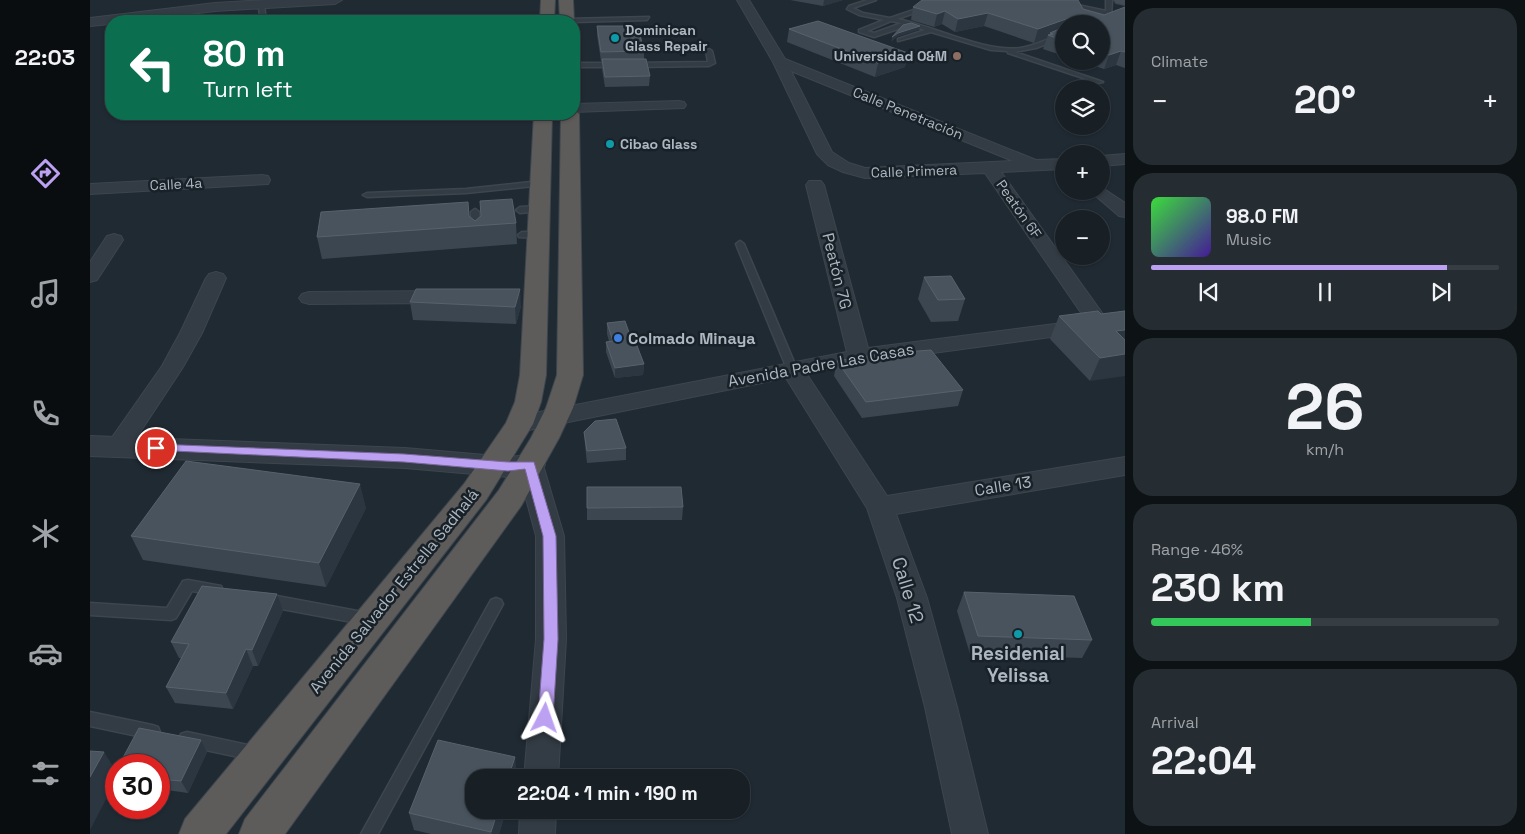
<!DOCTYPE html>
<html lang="en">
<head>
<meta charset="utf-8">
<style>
	:root { --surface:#182026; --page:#252d32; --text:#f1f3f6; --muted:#9fa3a7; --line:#363e43; --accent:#bca0f2 }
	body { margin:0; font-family:"Space Grotesk",sans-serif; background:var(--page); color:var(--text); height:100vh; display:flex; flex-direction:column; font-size:19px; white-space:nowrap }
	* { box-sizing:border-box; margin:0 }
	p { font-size:16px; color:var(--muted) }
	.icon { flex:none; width:28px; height:28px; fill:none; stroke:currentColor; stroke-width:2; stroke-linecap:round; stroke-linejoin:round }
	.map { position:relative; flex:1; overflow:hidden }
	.drawer { display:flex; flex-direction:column; gap:8px; padding:8px; background:#0d1215; width:400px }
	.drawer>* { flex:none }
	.top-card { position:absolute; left:15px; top:15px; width:475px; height:105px; border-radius:20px; box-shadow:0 1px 4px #0004,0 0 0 1px var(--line); background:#0b6e4f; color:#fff; overflow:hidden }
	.fabs { position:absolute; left:965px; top:15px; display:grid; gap:10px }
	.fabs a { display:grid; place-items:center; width:55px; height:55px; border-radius:50%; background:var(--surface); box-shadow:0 1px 4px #0004,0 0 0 1px var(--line); font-size:25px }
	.speed { position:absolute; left:15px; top:754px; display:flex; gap:10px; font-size:25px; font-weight:700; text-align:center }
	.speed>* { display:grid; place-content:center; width:65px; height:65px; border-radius:50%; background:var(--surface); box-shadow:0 1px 4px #0004,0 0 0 1px var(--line); line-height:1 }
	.speed .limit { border:8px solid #d22; background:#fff; color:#111 }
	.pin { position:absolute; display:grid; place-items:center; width:42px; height:42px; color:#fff; margin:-21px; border:2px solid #fff; border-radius:50%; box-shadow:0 1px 5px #0007 }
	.me { position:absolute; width:55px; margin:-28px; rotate:4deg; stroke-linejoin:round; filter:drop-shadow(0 0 4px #0008) }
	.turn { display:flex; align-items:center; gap:18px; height:105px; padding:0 15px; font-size:22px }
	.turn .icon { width:65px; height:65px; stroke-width:2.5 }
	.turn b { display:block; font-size:35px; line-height:42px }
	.big { font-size:38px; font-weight:600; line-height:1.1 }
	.drawer .tile { flex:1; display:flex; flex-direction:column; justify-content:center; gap:8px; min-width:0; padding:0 18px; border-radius:20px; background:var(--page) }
	.drawer .dial { align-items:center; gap:0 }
	.dial b { font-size:65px; line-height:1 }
	.song { display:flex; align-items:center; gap:15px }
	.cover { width:60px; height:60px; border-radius:8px; background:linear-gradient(135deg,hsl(120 70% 55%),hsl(260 70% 35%)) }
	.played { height:5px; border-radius:2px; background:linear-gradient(90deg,var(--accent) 85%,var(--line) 85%) }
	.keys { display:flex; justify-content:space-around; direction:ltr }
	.heat { display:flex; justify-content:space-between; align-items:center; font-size:28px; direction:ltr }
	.charge { height:8px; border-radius:4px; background:linear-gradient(90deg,#34c759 46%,var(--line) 0) }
	.trip { position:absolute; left:375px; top:769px; width:285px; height:50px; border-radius:20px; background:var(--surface); box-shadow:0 1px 4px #0004,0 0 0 1px var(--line); font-weight:600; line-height:50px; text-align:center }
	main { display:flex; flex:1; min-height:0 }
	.tab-bar { display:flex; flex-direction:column; width:90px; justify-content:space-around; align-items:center; background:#0a0d0f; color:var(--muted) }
	.tab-bar .icon { width:35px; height:35px }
	.tab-bar .active { color:var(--accent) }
	.tab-bar b { font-size:22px; color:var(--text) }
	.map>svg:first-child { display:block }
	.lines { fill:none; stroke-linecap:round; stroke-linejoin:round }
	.service-casing { stroke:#3d454d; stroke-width:3 }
	.minor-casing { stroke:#3d454d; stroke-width:2 }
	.tertiary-casing { stroke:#3d454d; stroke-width:2 }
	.secondary-casing { stroke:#3d454d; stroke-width:2 }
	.trunk-casing { stroke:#3e474e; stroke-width:2 }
	.service { fill:#333c44; fill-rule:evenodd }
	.minor { fill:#333c44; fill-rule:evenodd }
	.tertiary { fill:#333c44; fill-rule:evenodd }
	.secondary { fill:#424b56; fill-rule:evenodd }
	.trunk { fill:#5d5c5a; fill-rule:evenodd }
	.wall { fill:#3c4651 }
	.shaded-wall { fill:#2b3640 }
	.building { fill:#48535d; stroke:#58626d }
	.route { fill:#bca0f2; stroke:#7a689d }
	.culture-dot { fill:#0f9aa8; stroke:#192128; stroke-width:2 }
	.education-dot { fill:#8d6e63; stroke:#192128; stroke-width:2 }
	.shop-dot { fill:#3f7fe0; stroke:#192128; stroke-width:2 }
	.labels { text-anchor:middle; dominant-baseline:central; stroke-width:5; stroke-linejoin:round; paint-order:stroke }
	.far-poi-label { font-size:14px; font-weight:bold; fill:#adb7c1; stroke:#192128; text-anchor:start }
	.far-street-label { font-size:14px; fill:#adb7c1; stroke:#192128 }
	.street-label { font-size:16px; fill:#adb7c1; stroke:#192128 }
	.poi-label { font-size:16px; font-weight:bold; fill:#adb7c1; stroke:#192128; text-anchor:start }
	.near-street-label { font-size:19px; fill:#adb7c1; stroke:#192128 }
	.near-poi-label { font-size:19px; font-weight:bold; fill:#adb7c1; stroke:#192128 }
</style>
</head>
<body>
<main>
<nav class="tab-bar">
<b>22:03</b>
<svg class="icon active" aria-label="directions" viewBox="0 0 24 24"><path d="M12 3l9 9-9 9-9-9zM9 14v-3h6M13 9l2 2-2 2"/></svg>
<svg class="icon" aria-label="music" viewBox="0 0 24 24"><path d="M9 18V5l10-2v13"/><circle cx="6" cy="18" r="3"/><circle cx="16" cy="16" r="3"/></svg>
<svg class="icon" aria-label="phone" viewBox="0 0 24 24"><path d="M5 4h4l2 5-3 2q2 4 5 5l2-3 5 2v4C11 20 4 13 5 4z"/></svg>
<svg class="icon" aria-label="climate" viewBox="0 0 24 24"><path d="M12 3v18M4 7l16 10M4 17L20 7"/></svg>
<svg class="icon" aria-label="car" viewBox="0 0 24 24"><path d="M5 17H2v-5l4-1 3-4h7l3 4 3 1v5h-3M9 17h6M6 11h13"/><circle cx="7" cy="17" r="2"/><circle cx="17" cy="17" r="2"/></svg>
<svg class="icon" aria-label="filters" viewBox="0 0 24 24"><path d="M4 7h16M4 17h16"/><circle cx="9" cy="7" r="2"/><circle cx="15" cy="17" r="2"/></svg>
</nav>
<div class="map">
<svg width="1035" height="834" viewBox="0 0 1035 834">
	<rect width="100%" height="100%" fill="#202a33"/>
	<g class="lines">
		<defs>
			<g id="service">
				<path d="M777,0H786L763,8L773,13L800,18L853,0H862L807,19C845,26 892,52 930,48C945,46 959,38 974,33V37L946,48L925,52L1013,82L1008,83L918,53L917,51L901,50L841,32L808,41V39L835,30L820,25L784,37L769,32V30L794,20L769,15L757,9L759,6ZM801,21L812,23L784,33L777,31Z"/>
				<path d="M953,0H964L1016,11V0H1022L1021,18L1016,19L1015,14Z"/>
				<path d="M169,4L174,5L176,21H170Z"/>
				<path d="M559,17L557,20L484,22L474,21L477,19Z"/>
				<path d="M619,49L622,51L625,63L619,66L543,67L540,65L543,63L618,62L616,51Z"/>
				<path d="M484,63H527L530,65L527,67H484Z"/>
				<path d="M450,181H453V185L376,193L277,197L273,195L277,193L376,189Z"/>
				<path d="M449,206L453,209L452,211L430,213L426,210L430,207Z"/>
				<path d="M385,209L389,212L390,236L386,239L382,236L381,212Z"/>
				<path d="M432,232H448L452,235L448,238L429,237L428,235Z"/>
				<path d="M650,241L654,244L707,369L706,371L702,372L697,369L646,244Z"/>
				<path d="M98,580L131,586L133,590L131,594L126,595L102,591L86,618L81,620L0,615V603L77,608L93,581Z"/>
				<path d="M176,594L278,613L283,615L285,619L283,623L278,625L176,606L171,604L169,600L171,596Z"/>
				<path d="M406,598L411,600L413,604L288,834H271L401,600Z"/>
				<path d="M0,712L62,725L68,727L70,732L68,737L62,739L0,726Z"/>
				<path d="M97,732L167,747L173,749L175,754L173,759L167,761L97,746L91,744L89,739L91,734Z"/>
			</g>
			<g id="minor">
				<path d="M647,0H659L695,59L946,160L974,159V169L911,172L1015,317L1035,315V327L769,363L716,373L797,496L1035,457V475L806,514L837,598L867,707L898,834H862L835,707L807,598L777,508L696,378L429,432L421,430L417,424L421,418L429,416L757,352L716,185L719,181H731L734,185L778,348L996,320L895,173L775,178L753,172L738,165L727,154L683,62ZM701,71L923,161L775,168L759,163L742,152Z"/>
				<path d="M589,101L594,102L596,105L594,108L484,112V104Z"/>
				<path d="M1035,154V164L1011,166V156Z"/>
				<path d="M172,175L178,176L180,180L178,184L0,194V184Z"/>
				<path d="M1011,187L1035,203V217L1029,216L1000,191H1011Z"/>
				<path d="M24,234L31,236L33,240L7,280L0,282V262L17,236Z"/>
				<path d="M126,272L133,274L136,278L112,333L93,367L37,452L28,454L19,452L16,446L72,366L90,333L116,278L119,274Z"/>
				<path d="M354,291L361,293L364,297L361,301L354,303L219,304L212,302L209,298L212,294L219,292Z"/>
				<path d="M440,456L449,459L453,465L474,536L476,639L468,778H434L446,639V536L427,465L431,459Z"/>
				<path d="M430,810H466L465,834H429Z"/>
			</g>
			<g id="tertiary">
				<path d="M175,0H252L245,4L125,11L41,21H21V24L0,26V18L125,3Z"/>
				<path d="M0,436L315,448L418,457L440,455L450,458L455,465L450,472L418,477L315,468L0,456Z"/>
			</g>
			<path id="secondary" d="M1024,0H1035V5L1026,3Z"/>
			<g id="trunk">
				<path d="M451,0H465L464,21H450Z"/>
				<path d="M469,0H483L484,21H470Z"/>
				<path d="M484,110L489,114L493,375L483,408L469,438L431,506L195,834H149L155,819L409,490L441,438L456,408L467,375L471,114H484Z"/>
				<path d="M444,114H462L456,375L451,402L443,424L396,500L136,834H89L95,819L374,484L416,423L425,402L430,375Z"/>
			</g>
		</defs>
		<use href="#service" class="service-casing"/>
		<use href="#minor" class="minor-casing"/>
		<use href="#tertiary" class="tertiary-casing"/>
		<use href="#secondary" class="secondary-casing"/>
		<use href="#trunk" class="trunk-casing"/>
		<use href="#service" class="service"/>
		<use href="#minor" class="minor"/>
		<use href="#tertiary" class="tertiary"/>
		<use href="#secondary" class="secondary"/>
		<use href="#trunk" class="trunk"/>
	</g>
	<g class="wall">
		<path d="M700,0H753L733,6Z"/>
		<path d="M823,7L993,9L1014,15L1035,7V68L1026,65L1014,69L990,61H1011V24H974V56L953,49L957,38L944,43L894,26L865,32L852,24L844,27L821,20Z"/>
		<path d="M507,26L544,32L554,51V59L560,76L559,86L515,87L512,69V61H511L507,35Z"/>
		<path d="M699,29L818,53L815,67L785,77L697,42Z"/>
		<path d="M379,216L385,221L426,223L427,244L232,259L227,237Z"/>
		<path d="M834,277L875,299L868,321L841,322L828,299Z"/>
		<path d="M320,302L431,306L426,324L323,320Z"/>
		<path d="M1035,311L1000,381L960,339L969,316L1011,314Z"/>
		<path d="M517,323L541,338L554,364L553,375L525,378L516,352V342L519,341L517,334Z"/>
		<path d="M747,361L873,390L868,406L772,418L744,376Z"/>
		<path d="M494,432L536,448V460L497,463L495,445Z"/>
		<path d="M593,507L592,520H497V508Z"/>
		<path d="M276,508L236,587L53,560L41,536Z"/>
		<path d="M874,592L1002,640L992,658L880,654L867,611Z"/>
		<path d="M193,611L168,666H163L143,709L85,703L76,687L91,658H89L81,642Z"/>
		<path d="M111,740L117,752L98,793L69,789V765Z"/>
		<path d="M427,775L409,834H341L324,830L319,813Z"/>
	</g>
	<g class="shaded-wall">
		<path d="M734,0H753L733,6Z"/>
		<path d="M855,11L852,24L844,27L847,14Z"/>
		<path d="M898,13L894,26L865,32L868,19Z"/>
		<path d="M979,18L977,24H974V32L963,34L960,33L959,36L958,35L957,38L944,43L948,29Z"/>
		<path d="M830,26L829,30L807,37L801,42L802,37L808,33Z"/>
		<path d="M1031,51L1026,65L1014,69L1019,55Z"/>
		<path d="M818,53L815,67L785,77L788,63Z"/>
		<path d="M430,289L431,306L426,324L425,307Z"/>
		<path d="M1035,330V351L1026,331Z"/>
		<path d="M1035,354V376L1000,381L1010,358Z"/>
		<path d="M554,364L553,375L525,378V368Z"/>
		<path d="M270,484L276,508L236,587L229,563Z"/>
		<path d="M187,594L193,611L168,666L162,650Z"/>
		<path d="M156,649L163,666L143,709L136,693Z"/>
		<path d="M111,740L117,752L98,793L91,781Z"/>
		<path d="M14,752L26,771L24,773L26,776V780L0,830V777Z"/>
		<path d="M425,757L427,775L426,778H418Z"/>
		<path d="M408,810H416L409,834H402L401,832Z"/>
	</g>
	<g class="building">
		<path d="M832,0H988L993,9L1014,15L1035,7V52L1031,51L1019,55L1011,53V24H980L979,18L948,29L898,13L868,19L855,11L847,14L823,7Z"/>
		<path d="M728,21L818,53L788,63L699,29Z"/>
		<path d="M821,23L830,26L808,33L802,37L813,25Z"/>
		<path d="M507,26H542L544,32L549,31L554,51L511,52Z"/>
		<path d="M974,27V41L958,35L963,34L960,33Z"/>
		<path d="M512,59H556L560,76L515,77Z"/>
		<path d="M422,199L426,223L227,237L231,212L378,202L379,216L385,221L391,216L390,201Z"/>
		<path d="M861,276L875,299L848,300L834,277Z"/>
		<path d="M326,289H430L425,307L320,302Z"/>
		<path d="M1008,311L1011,314L1035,311V330L1026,331L1035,340V354L1010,358L969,316Z"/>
		<path d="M535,321L541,338H544L554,364L525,368L516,342L523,341L517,323Z"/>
		<path d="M841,350L873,390L776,402L747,361L790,354Z"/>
		<path d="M526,419L536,448L497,451L494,432L505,421Z"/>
		<path d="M96,461L270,484L229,563L41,536Z"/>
		<path d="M497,487H591L593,507L497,508Z"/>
		<path d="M112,586L187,594L162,650L156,649L136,693L76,687L99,644L81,642Z"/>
		<path d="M874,592L984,596L1002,640L888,636Z"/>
		<path d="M49,728L111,740L91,781L69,779V765H29Z"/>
		<path d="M348,740L425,757L418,778H384V810H408L401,832L319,813Z"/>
		<path d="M0,751L14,752L0,777Z"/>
	</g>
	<path class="route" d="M66,444L314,454L418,462H444L466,536L468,639L463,718L461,723L455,725L450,723L448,718L454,639L453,536L435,469L418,471L314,462L62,450L61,448L62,445Z"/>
	<g class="culture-dot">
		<circle cx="525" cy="38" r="5"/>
		<circle cx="520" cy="144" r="5"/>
		<circle cx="928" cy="634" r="5"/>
	</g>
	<circle class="education-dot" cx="867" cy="56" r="5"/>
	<circle class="shop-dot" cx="528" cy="338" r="5"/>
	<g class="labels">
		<g class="far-poi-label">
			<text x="535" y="30">Dominican<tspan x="535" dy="16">Glass Repair</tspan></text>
			<text x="857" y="56" text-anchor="end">Universidad O&amp;M</text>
			<text x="530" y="144">Cibao Glass</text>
		</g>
		<g class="far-street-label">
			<text transform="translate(818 113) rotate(22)">Calle Penetración</text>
			<text transform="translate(824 171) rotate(-2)">Calle Primera</text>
			<text transform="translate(86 184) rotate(-3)">Calle 4a</text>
			<text transform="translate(929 209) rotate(55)">Peatón 6F</text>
		</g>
		<g class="street-label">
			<text transform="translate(747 271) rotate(76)">Peatón 7G</text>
			<text transform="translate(731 365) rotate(-10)">Avenida Padre Las Casas</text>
			<text transform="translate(913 486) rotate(-9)">Calle 13</text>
			<text transform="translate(304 591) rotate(-51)">Avenida Salvador Estrella Sadhalá</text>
		</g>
		<g class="poi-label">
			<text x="538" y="338">Colmado Minaya</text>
		</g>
		<g class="near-street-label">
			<text transform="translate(818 590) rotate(73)">Calle 12</text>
		</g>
		<g class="near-poi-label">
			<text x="928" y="653">Residenial<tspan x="928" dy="22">Yelissa</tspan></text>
		</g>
	</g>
</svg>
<div class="fabs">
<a><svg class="icon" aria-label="search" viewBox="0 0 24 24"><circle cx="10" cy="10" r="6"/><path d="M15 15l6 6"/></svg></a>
<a><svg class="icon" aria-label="layers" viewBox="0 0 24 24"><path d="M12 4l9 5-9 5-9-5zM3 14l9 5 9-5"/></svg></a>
<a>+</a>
<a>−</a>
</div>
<div class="speed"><div class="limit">30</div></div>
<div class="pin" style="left:66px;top:448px;background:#d93025"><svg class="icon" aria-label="arrive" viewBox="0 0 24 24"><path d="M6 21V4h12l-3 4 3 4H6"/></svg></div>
<svg class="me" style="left:455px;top:718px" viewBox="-20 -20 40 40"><path d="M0-17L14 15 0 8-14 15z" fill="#bca0f2" stroke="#fff" stroke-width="4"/></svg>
<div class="trip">22:04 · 1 min · 190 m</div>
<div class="top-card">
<div class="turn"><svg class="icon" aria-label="left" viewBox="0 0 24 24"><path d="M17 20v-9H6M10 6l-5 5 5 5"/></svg><div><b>80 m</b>Turn left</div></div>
</div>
</div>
<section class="drawer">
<div class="tile"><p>Climate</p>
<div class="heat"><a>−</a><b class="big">20°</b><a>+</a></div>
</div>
<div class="tile">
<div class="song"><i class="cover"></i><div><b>98.0 FM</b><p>Music</p></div></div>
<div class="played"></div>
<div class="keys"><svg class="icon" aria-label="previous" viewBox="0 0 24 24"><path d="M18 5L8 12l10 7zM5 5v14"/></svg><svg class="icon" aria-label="pause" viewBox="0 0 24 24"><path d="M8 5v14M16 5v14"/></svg><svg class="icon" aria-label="next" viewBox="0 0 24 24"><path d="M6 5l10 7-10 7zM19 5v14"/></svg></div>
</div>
<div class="tile dial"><b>26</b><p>km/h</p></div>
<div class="tile"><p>Range · 46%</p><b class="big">230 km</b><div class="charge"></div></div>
<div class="tile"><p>Arrival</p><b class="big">22:04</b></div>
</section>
</main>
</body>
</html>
